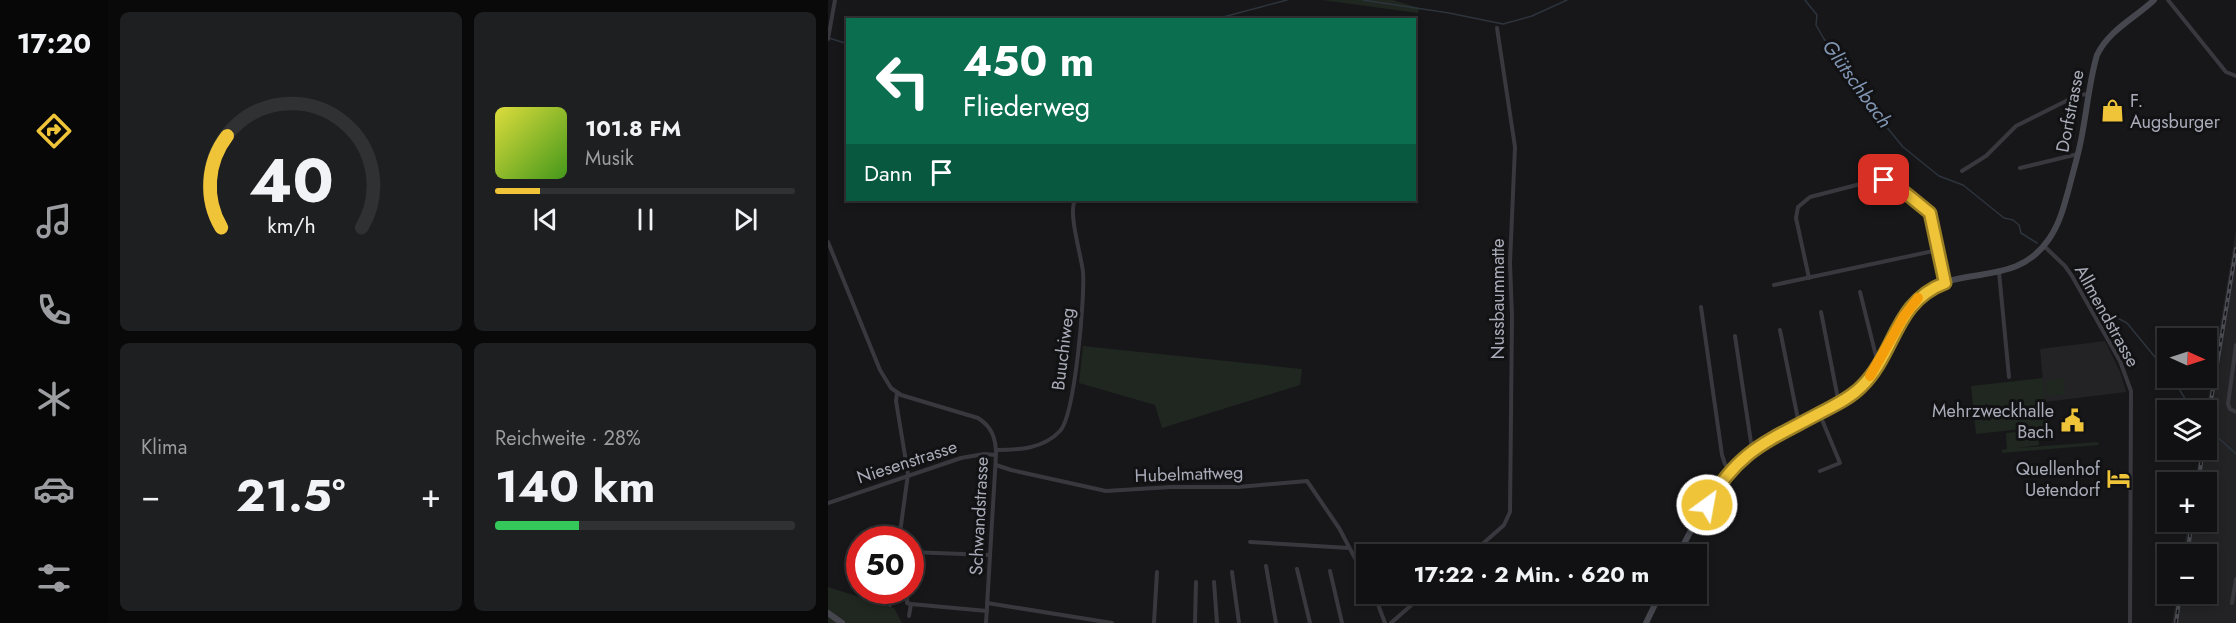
<!DOCTYPE html>
<html lang="de">
<head>
<meta charset="utf-8">
<style>
	:root { --surface:#111113; --page:#1e1f21; --text:#f1f3f6; --muted:#9c9da0; --line:#303133; --accent:#efc438 }
	body { margin:0; font-family:Jost,sans-serif; background:var(--page); color:var(--text); height:100vh; display:flex; flex-direction:column; font-size:22px; white-space:nowrap }
	* { box-sizing:border-box; margin:0 }
	p { font-size:20px; color:var(--muted) }
	.icon { flex:none; width:33px; height:33px; fill:none; stroke:currentColor; stroke-width:2; stroke-linecap:round; stroke-linejoin:round }
	.map { position:relative; flex:1; overflow:hidden }
	.details { display:flex; flex-direction:column; gap:12px; padding:12px; background:#09090a; width:720px }
	.details>* { flex:none }
	.guide { position:absolute; left:18px; top:18px; width:570px; height:183px; border-radius:0px; box-shadow:0 3px 9px #0003,0 0 0 2px var(--line); background:#0b6e4f; color:#fff; overflow:hidden }
	.needle { width:39px; rotate:93deg }
	.buttons { position:absolute; left:1329px; top:328px; display:grid; gap:12px }
	.buttons a { display:grid; place-items:center; width:60px; height:60px; border-radius:0px; background:var(--surface); box-shadow:0 3px 9px #0003,0 0 0 2px var(--line); font-size:30px }
	.speed { position:absolute; left:18px; top:526px; display:flex; gap:12px; font-size:30px; font-weight:700; text-align:center }
	.speed>* { display:grid; place-content:center; width:78px; height:78px; border-radius:50%; background:var(--surface); box-shadow:0 3px 9px #0003,0 0 0 2px var(--line); line-height:1 }
	.speed .limit { border:9px solid #d22; background:#fff; color:#111 }
	.pin { position:absolute; display:grid; place-items:center; width:51px; height:51px; color:#fff; margin:-26px; border-radius:12px; box-shadow:0 3px 9px #0006 }
	.me { position:absolute; width:66px; margin:-33px; rotate:32deg; stroke-linejoin:round; filter:drop-shadow(0 0 4px #0008) }
	.turn { display:flex; align-items:center; gap:21px; height:126px; padding:0 18px; font-size:27px }
	.turn .icon { width:78px; height:78px; stroke-width:2.5 }
	.turn b { display:block; font-size:42px; line-height:51px }
	.then { display:flex; align-items:center; height:57px; padding:0 18px; background:#0003; gap:12px; font-size:22px }
	.big { font-size:45px; font-weight:700; line-height:1.1 }
	.details .tile { flex:1; display:flex; flex-direction:column; justify-content:center; gap:9px; min-width:0; padding:0 21px; border-radius:9px; background:var(--page) }
	.details .dial { align-items:center; gap:0 }
	.dial svg { height:156px; overflow:visible; fill:none; stroke:var(--line); stroke-width:7; stroke-linecap:round; text-anchor:middle }
	.dial text { fill:var(--text); stroke:none }
	.song { display:flex; align-items:center; gap:18px }
	.cover { width:72px; height:72px; border-radius:9px; background:linear-gradient(135deg,hsl(60 70% 55%),hsl(100 70% 35%)) }
	.played { height:6px; border-radius:3px; background:linear-gradient(90deg,var(--accent) 15%,var(--line) 15%) }
	.keys { display:flex; justify-content:space-around; direction:ltr }
	.heat { display:flex; justify-content:space-between; align-items:center; font-size:33px; direction:ltr }
	.charge { height:9px; border-radius:4px; background:linear-gradient(90deg,#34c759 28%,var(--line) 0) }
	.details .tiles { flex:1; display:grid; gap:12px; grid-template-columns:repeat(2,1fr) }
	.trip { position:absolute; left:528px; top:544px; width:351px; height:60px; border-radius:0px; background:var(--surface); box-shadow:0 3px 9px #0003,0 0 0 2px var(--line); font-weight:700; line-height:60px; text-align:center }
	main { display:flex; flex:1; min-height:0 }
	.menu { display:flex; flex-direction:column; width:108px; justify-content:space-around; align-items:center; background:#070708; color:var(--muted) }
	.menu .icon { width:42px; height:42px }
	.menu .selected { color:var(--accent) }
	.menu b { font-size:27px; color:var(--text) }
	.map>svg:first-child { display:block }
	.built { fill:#232326 }
	.green { fill:#1f2720 }
	.lines { fill:none; stroke-linecap:round; stroke-linejoin:round }
	.stream { stroke:#2d343d; stroke-width:1.5 }
	.street { stroke:#38383e; stroke-width:4 }
	.secondary { stroke:#46474e; stroke-width:6 }
	.rail-casing { stroke:#4b4c53; stroke-width:4 }
	.rail { stroke:#121214; stroke-width:1.5; stroke-dasharray:4.5; stroke-linecap:butt }
	.route-casing { stroke:#9b7f24; stroke-width:15 }
	.route { stroke:#efc438; stroke-width:10 }
	.slow { stroke:#f59e0b; stroke-width:10 }
	.labels { text-anchor:middle; dominant-baseline:central; stroke-width:6; stroke-linejoin:round; paint-order:stroke }
	.poi-label { font-size:18px; fill:#a9acb8; stroke:#121214; text-anchor:end }
	.street-label { font-size:18px; fill:#a9acb8; stroke:#121214 }
	.water-label { font-size:20px; font-style:italic; fill:#8196b3; stroke:#121214 }
</style>
</head>
<body>
<main>
<nav class="menu">
<b>17:20</b>
<svg class="icon selected" aria-label="directions" viewBox="0 0 24 24"><path d="M12 3l9 9-9 9-9-9zM9 14v-3h6M13 9l2 2-2 2"/></svg>
<svg class="icon" aria-label="music" viewBox="0 0 24 24"><path d="M9 18V5l10-2v13"/><circle cx="6" cy="18" r="3"/><circle cx="16" cy="16" r="3"/></svg>
<svg class="icon" aria-label="phone" viewBox="0 0 24 24"><path d="M5 4h4l2 5-3 2q2 4 5 5l2-3 5 2v4C11 20 4 13 5 4z"/></svg>
<svg class="icon" aria-label="climate" viewBox="0 0 24 24"><path d="M12 3v18M4 7l16 10M4 17L20 7"/></svg>
<svg class="icon" aria-label="car" viewBox="0 0 24 24"><path d="M5 17H2v-5l4-1 3-4h7l3 4 3 1v5h-3M9 17h6M6 11h13"/><circle cx="7" cy="17" r="2"/><circle cx="17" cy="17" r="2"/></svg>
<svg class="icon" aria-label="filters" viewBox="0 0 24 24"><path d="M4 7h16M4 17h16"/><circle cx="9" cy="7" r="2"/><circle cx="15" cy="17" r="2"/></svg>
</nav>
<section class="details">
<div class="tiles">
<div class="tile dial"><svg viewBox="0 0 100 80">
<path d="M14 69A42 42 0 1 1 86 69"/>
<path d="M14 69A42 42 0 0 1 17 22" stroke="#efc438"/>
<text x="50" y="56" font-size="32" font-weight="700">40</text>
<text x="50" y="72" font-size="11">km/h</text>
</svg></div>
<div class="tile">
<div class="song"><i class="cover"></i><div><b>101.8 FM</b><p>Musik</p></div></div>
<div class="played"></div>
<div class="keys"><svg class="icon" aria-label="previous" viewBox="0 0 24 24"><path d="M18 5L8 12l10 7zM5 5v14"/></svg><svg class="icon" aria-label="pause" viewBox="0 0 24 24"><path d="M8 5v14M16 5v14"/></svg><svg class="icon" aria-label="next" viewBox="0 0 24 24"><path d="M6 5l10 7-10 7zM19 5v14"/></svg></div>
</div>
<div class="tile"><p>Klima</p>
<div class="heat"><a>−</a><b class="big">21.5°</b><a>+</a></div>
</div>
<div class="tile"><p>Reichweite · 28%</p><b class="big">140 km</b><div class="charge"></div></div>
</div>
</section>
<div class="map">
<svg width="1408" height="623" viewBox="0 0 1408 623">
	<rect width="100%" height="100%" fill="#171719"/>
	<g class="built">
		<path d="M1408,229V623H1344L1349,594H1378V555H1355L1360,522H1378V483H1367L1372,450H1378V411Z"/>
		<path d="M1277,341L1292,372L1298,392L1217,402L1212,349Z"/>
	</g>
	<g class="green">
		<path d="M494,0H565L591,8L590,13Z"/>
		<path d="M255,346L474,369L472,385L334,428L327,405L251,383Z"/>
		<path d="M1215,378L1220,426L1148,434L1143,386Z"/>
		<path d="M1236,378L1237,394L1219,396L1218,380Z"/>
		<path d="M1209,430L1211,445L1189,448L1270,442L1271,445L1174,453V450L1179,449L1178,433Z"/>
		<path d="M0,587L66,608L74,623H0Z"/>
	</g>
	<g class="lines">
		<g class="stream">
			<path d="M535,0L621,13L675,24L704,16L739,0"/>
			<path d="M977,0L989,15L988,25L996,39L1031,82L1053,120L1075,147L1111,176L1135,185L1176,218L1185,220L1191,225L1193,233L1209,243"/>
			<path d="M384,20L459,0"/>
			<path d="M1,38L20,44"/>
			<path d="M1247,270L1274,310L1299,323L1340,373"/>
			<path d="M1344,378L1365,411"/>
			<path d="M1384,432L1408,454"/>
		</g>
		<g class="street">
			<path d="M1340,0L1398,72L1408,76"/>
			<path d="M0,39L7,0"/>
			<path d="M1192,168L1250,154"/>
			<path d="M1134,171L1158,156L1188,126L1250,95L1261,94"/>
			<path d="M0,242L52,370L63,388L73,395L150,418C164,427 168,438 168,455L158,623"/>
			<path d="M1216,246L1237,266L1244,276L1292,361L1303,391L1302,623"/>
			<path d="M1171,272L1181,377"/>
			<path d="M981,278L968,218L970,207L982,197L1048,180H1056L1069,186L1100,211L1105,224L1117,282"/>
			<path d="M946,285L1110,250"/>
			<path d="M1032,292L1050,364"/>
			<path d="M873,307L894,455L897,464L901,470"/>
			<path d="M993,312L1011,404"/>
			<path d="M952,330L971,424"/>
			<path d="M907,336L924,449"/>
			<path d="M1408,345L1400,404L1402,409L1408,412"/>
			<path d="M69,393L68,401L80,474L71,540"/>
			<path d="M992,415L1012,463L992,471"/>
			<path d="M168,450C191,450 215,449 232,431C247,415 257,297 255,272C253,254 240,214 247,200"/>
			<path d="M168,465L183,470L278,491L343,487H410L479,481L511,528L538,579"/>
			<path d="M0,503L133,458L156,454L168,455"/>
			<path d="M422,542L521,548"/>
			<path d="M82,552L161,555"/>
			<path d="M642,555L676,525L682,512L684,316L682,263L687,147L669,28"/>
			<path d="M438,566L448,623"/>
			<path d="M469,569L482,623"/>
			<path d="M502,571L514,623"/>
			<path d="M404,572L411,623"/>
			<path d="M386,582L389,623"/>
			<path d="M79,594V603L83,604L159,611"/>
			<path d="M546,594L557,623"/>
			<path d="M159,603L284,623"/>
			<path d="M1404,603L1408,579"/>
			<path d="M62,605L64,591"/>
			<path d="M81,616L83,604"/>
			<path d="M326,623L329,572"/>
			<path d="M367,623L368,582"/>
			<path d="M563,623L596,594"/>
		</g>
		<g class="secondary">
			<path d="M850,555C870,518 890,472 926,449C961,426 1007,415 1036,384C1061,357 1067,312 1099,291C1139,265 1188,287 1221,239C1232,223 1236,206 1241,188C1245,172 1250,156 1253,140C1259,111 1261,82 1269,55C1281,30 1307,18 1326,0"/>
			<path d="M0,613L14,623"/>
			<path d="M818,623L832,594"/>
		</g>
		<defs>
			<g id="rail">
				<path d="M1378,431L1408,249"/>
				<path d="M1378,449L1383,424"/>
				<path d="M1370,483L1375,450"/>
				<path d="M1359,555L1364,522"/>
				<path d="M1348,623L1352,594"/>
			</g>
		</defs>
		<use href="#rail" class="rail-casing"/>
		<use href="#rail" class="rail"/>
	</g>
	<g class="lines">
		<defs>
			<path id="route" d="M879,505C910,451 938,442 990,414C1005,406 1021,399 1033,387C1068,353 1066,302 1117,283L1102,213L1069,186L1056,180"/>
		</defs>
		<use href="#route" class="route-casing"/>
		<use href="#route" class="route"/>
		<path class="slow" d="M1042,376L1076,316L1090,298"/>
	</g>
	<defs>
		<symbol id="shop-bare" viewBox="-9 -9 18 18"><path d="M-5-2.5h2.3a2.7 3.5 0 0 1 5.4 0H5L5.5 6h-11ZM-1.5-2.5h3a1.5 2.3 0 0 0-3 0Z" fill="#efc438" stroke="#121214" stroke-width="2.5" paint-order="stroke"/></symbol>
		<symbol id="civic-bare" viewBox="-9 -9 18 18"><path d="M-.6-6.5H3V-4.5H.6V-3L4-1V1h2V6H-6V1h2V-1L-.6-3ZM-1.2 2.5V6h2.4V2.5Z" fill="#efc438" stroke="#121214" stroke-width="2.5" paint-order="stroke"/></symbol>
		<symbol id="hotel-bare" viewBox="-9 -9 18 18"><path d="M-6-4.5h1.5V1H6V5H4.5V3h-9V5H-6ZM-4 0a1.8 1.8 0 1 1 3.6 0ZM.5 0V-2.5h3Q6-2.5 6 0Z" fill="#efc438" stroke="#121214" stroke-width="2.5" paint-order="stroke"/></symbol>
	</defs>
	<g fill-rule="evenodd">
		<use href="#shop-bare" x="1268" y="94" width="33" height="33"/>
		<use href="#civic-bare" x="1228" y="404" width="33" height="33"/>
		<use href="#hotel-bare" x="1274" y="462" width="33" height="33"/>
	</g>
	<g class="labels">
		<g class="poi-label">
			<text x="1302" y="101" text-anchor="start">F.<tspan x="1302" dy="21">Augsburger</tspan></text>
			<text x="1226" y="411">Mehrzweckhalle<tspan x="1226" dy="21">Bach</tspan></text>
			<text x="1272" y="469">Quellenhof<tspan x="1272" dy="21">Uetendorf</tspan></text>
		</g>
		<g class="street-label">
			<text transform="translate(1242 111) rotate(-79)">Dorfstrasse</text>
			<text transform="translate(670 299) rotate(-90)">Nussbaummatte</text>
			<text transform="translate(1279 316) rotate(61)">Allmendstrasse</text>
			<text transform="translate(235 349) rotate(-83)">Buuchiweg</text>
			<text transform="translate(79 462) rotate(-18)">Niesenstrasse</text>
			<text transform="translate(361 474) rotate(-2)">Hubelmattweg</text>
			<text transform="translate(151 516) rotate(-87)">Schwandstrasse</text>
		</g>
		<g class="water-label">
			<text transform="translate(1029 84) rotate(54)">Glütschbach</text>
		</g>
	</g>
</svg>
<div class="buttons">
<a><svg class="needle" viewBox="-14 -14 28 28"><path d="M0-13l5 13h-10z" fill="#e53935"/><path d="M0 13l5-13h-10z" fill="#9c9da0"/></svg></a>
<a><svg class="icon" aria-label="layers" viewBox="0 0 24 24"><path d="M12 4l9 5-9 5-9-5zM3 14l9 5 9-5"/></svg></a>
<a>+</a>
<a>−</a>
</div>
<div class="speed"><div class="limit">50</div></div>
<div class="pin" style="left:1056px;top:180px;background:#d93025"><svg class="icon" aria-label="arrive" viewBox="0 0 24 24"><path d="M6 21V4h12l-3 4 3 4H6"/></svg></div>
<svg class="me" style="left:879px;top:505px" viewBox="-20 -20 40 40"><circle r="17" fill="#efc438" stroke="#fff" stroke-width="3"/><path d="M0-11L8 9 0 5-8 9z" fill="#fff"/></svg>
<div class="trip">17:22 · 2 Min. · 620 m</div>
<div class="guide">
<div class="turn"><svg class="icon" aria-label="left" viewBox="0 0 24 24"><path d="M17 20v-9H6M10 6l-5 5 5 5"/></svg><div><b>450 m</b>Fliederweg</div></div>
<div class="then">Dann<svg class="icon" aria-label="arrive" viewBox="0 0 24 24"><path d="M6 21V4h12l-3 4 3 4H6"/></svg></div>
</div>
</div>
</main>
</body>
</html>
